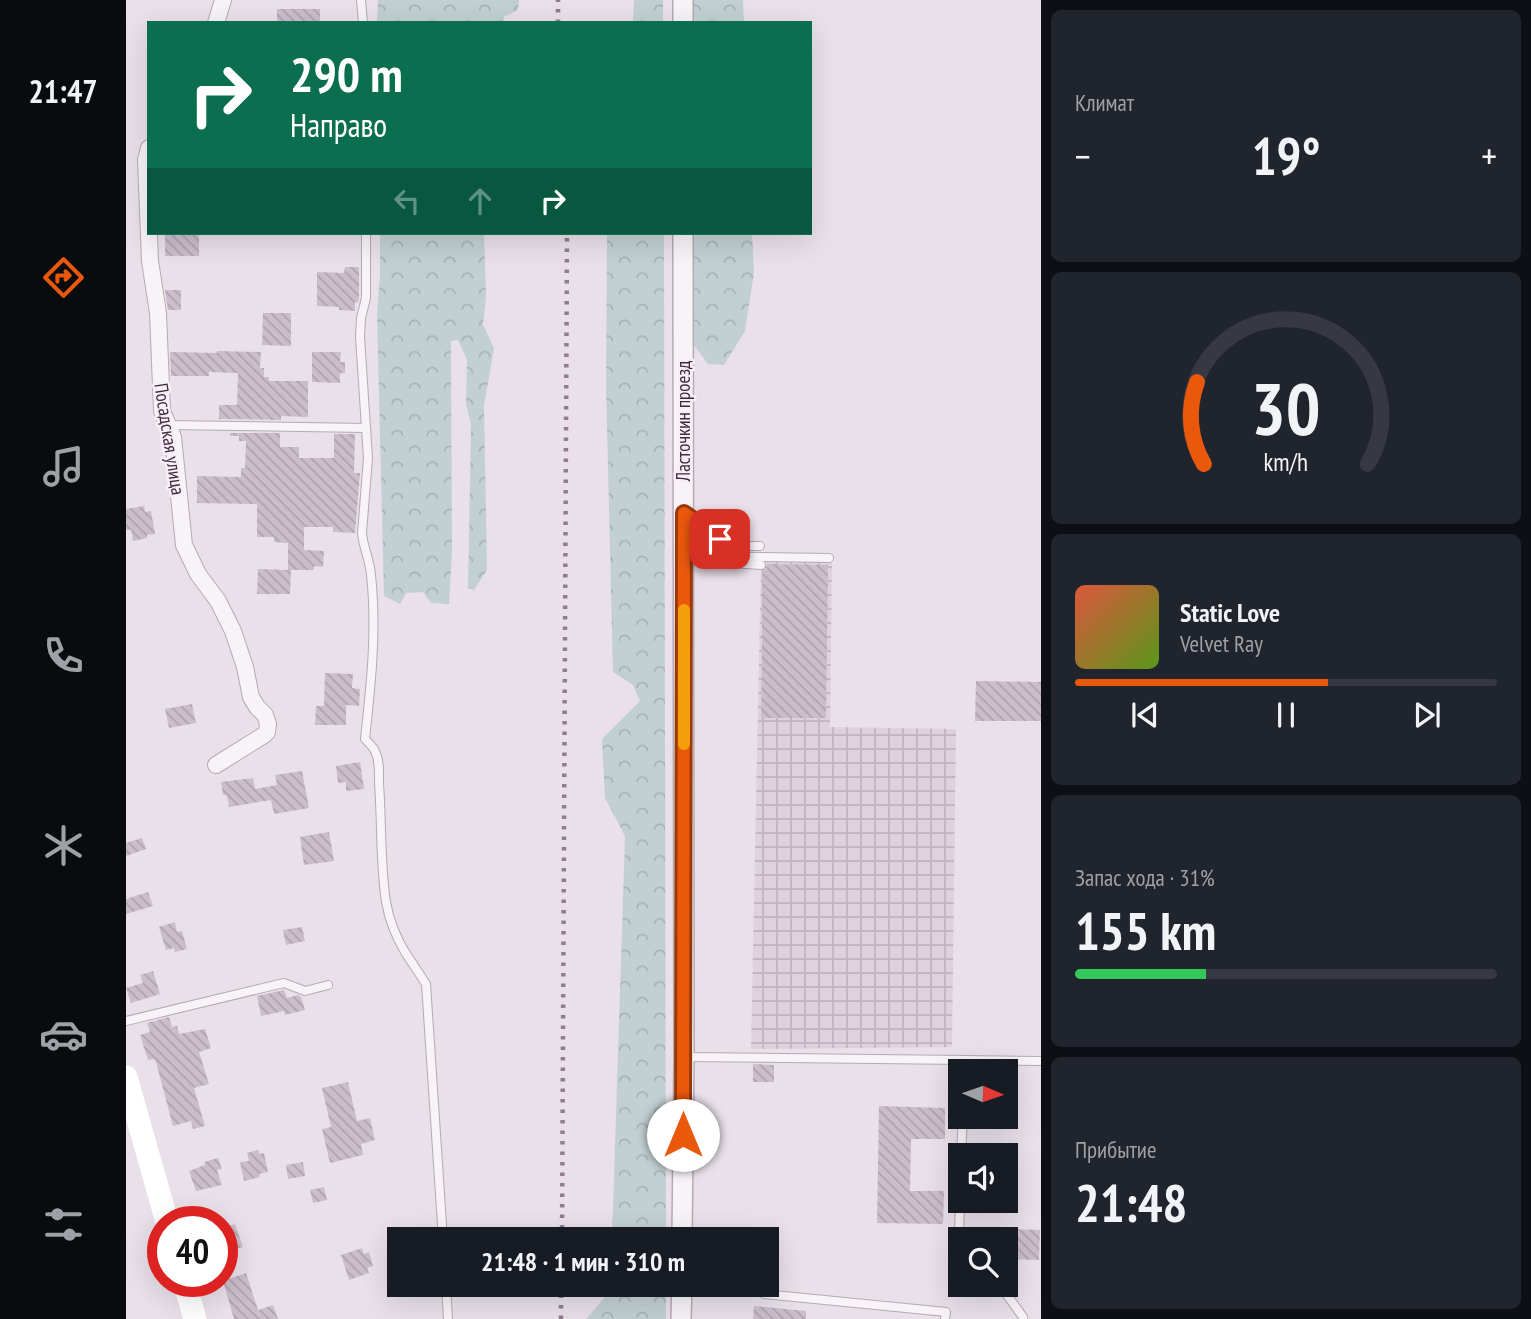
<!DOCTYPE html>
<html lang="ru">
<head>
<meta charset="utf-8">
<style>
	:root { --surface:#171b24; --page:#20242c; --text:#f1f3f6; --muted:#9ea1a6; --line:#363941; --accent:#ea580c }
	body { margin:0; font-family:"PT Sans Narrow",sans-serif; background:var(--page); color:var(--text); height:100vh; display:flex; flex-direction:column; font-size:26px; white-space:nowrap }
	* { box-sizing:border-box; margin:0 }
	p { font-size:23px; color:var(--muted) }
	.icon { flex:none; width:38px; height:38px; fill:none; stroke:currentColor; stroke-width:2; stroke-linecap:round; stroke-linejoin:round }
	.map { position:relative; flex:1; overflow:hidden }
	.side { display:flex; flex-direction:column; gap:10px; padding:10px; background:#0d0f14; width:490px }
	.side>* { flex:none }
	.banner { position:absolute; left:21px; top:21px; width:665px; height:214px; border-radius:0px; box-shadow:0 7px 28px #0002; background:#0b6e4f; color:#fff; overflow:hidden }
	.needle { width:46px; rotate:92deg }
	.controls { position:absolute; left:822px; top:1059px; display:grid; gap:14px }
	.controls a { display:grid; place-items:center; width:70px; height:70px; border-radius:0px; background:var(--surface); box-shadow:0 7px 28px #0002; font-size:35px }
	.speed { position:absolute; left:21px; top:1206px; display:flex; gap:14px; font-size:35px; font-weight:700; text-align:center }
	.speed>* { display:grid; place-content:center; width:91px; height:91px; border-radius:50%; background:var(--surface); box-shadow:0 7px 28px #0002; line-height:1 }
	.speed .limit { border:10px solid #d22; background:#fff; color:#111 }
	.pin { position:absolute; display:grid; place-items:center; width:60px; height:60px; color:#fff; margin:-30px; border-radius:14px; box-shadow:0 4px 10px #0006 }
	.me { position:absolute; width:77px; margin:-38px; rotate:0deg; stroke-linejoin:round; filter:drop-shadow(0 0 5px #0008) }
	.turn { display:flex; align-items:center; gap:24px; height:147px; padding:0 28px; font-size:32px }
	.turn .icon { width:91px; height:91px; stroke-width:2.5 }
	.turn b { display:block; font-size:49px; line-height:60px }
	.lanes { display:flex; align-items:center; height:66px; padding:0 28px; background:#0003; justify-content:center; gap:35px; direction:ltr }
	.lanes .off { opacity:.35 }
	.big { font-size:52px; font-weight:700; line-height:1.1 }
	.side .widget { flex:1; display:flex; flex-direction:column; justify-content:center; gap:10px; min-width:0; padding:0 24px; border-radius:10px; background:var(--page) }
	.side .dial { align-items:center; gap:0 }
	.dial svg { height:182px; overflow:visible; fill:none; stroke:var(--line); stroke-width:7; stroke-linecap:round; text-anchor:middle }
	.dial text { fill:var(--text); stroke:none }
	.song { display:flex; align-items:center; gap:21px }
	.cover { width:84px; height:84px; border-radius:10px; background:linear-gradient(135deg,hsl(10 70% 55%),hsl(90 70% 35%)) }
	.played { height:7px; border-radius:4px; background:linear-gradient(90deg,var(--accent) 60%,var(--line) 60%) }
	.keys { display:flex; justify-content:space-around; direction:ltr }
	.heat { display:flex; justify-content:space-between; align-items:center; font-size:38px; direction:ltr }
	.charge { height:10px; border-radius:5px; background:linear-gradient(90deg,#34c759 31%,var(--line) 0) }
	.trip { position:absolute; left:261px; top:1227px; width:392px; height:70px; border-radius:0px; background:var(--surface); box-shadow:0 7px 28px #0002; font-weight:700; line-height:70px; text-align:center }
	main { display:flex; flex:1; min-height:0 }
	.dock { display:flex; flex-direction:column; width:126px; justify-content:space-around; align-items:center; background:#090b0e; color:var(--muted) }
	.dock .icon { width:49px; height:49px }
	.dock .on { color:var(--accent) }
	.dock b { font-size:32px; color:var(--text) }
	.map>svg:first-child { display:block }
	.industrial { fill:url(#industrial-grid) }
	.forest { fill:url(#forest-crowns) }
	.building { fill:url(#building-back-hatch) }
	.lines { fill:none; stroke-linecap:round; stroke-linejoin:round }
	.service-casing { stroke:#b6a9b6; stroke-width:10 }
	.minor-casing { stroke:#b6a9b6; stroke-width:18 }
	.tertiary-casing { stroke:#b6a9b6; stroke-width:22 }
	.service { stroke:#f7f3f7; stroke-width:8 }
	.minor { stroke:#f7f3f7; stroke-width:16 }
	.tertiary { stroke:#f7f3f7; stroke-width:19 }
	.secondary { stroke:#fff; stroke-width:23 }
	.rail { stroke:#927a92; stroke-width:4.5; stroke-dasharray:3.5 7; stroke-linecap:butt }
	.route-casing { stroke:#983908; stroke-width:18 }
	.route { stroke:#ea580c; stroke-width:12 }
	.slow { stroke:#f59e0b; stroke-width:12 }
	.labels { text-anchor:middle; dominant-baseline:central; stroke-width:5; stroke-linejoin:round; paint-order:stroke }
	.street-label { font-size:19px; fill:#40293f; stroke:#f6f0f6 }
</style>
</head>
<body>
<main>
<nav class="dock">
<b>21:47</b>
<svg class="icon on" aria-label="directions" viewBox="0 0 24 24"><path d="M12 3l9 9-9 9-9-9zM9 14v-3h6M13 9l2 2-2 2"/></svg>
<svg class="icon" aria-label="music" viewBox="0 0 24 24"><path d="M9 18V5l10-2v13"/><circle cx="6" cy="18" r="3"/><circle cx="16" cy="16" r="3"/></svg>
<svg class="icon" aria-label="phone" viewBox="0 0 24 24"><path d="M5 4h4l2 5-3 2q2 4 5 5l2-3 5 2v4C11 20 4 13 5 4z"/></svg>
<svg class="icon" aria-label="climate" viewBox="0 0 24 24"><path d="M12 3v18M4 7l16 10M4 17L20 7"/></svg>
<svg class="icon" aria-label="car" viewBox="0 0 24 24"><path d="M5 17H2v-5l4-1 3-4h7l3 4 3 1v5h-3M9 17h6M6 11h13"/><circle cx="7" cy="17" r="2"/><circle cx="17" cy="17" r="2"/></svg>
<svg class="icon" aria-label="filters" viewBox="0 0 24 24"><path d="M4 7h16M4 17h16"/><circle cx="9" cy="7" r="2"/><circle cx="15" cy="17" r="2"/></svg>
</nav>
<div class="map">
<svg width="915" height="1319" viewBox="0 0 915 1319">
	<defs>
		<pattern id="industrial-grid" width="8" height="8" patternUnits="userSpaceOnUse" patternTransform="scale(1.75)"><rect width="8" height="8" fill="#ded2de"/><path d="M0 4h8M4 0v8" fill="none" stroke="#c0b4c0"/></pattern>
		<pattern id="forest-crowns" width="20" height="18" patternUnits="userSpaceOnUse" patternTransform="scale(1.75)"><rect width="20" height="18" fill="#c2d0d2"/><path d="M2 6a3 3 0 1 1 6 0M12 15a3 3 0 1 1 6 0" fill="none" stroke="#a8b3b5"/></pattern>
		<pattern id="building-back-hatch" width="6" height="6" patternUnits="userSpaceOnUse" patternTransform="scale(1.75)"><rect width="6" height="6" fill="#cbbecb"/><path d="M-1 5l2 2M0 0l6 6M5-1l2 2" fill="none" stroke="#afa3af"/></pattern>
	</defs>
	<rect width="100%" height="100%" fill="#e9e0e9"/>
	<path class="industrial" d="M635,559L706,561L704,727L830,729L826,1047L625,1049Z"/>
	<g class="forest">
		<path d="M252,0H393L392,10L378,17L377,23H251Z"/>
		<path d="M508,0H537V23H507Z"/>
		<path d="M568,0H617L618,23H568Z"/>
		<path d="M254,233H358L360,296L357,325L368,348L358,406L361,570L348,590L342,588L345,424L340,404L341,360L332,340L325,341L326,553L323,604L305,603L297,592L280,593L274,604L258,596L251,315L254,277Z"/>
		<path d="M481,233H538L540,1239H486L499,836L479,798L476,739L514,701L507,685L487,672L480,386Z"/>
		<path d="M567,233H626L628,272L619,331L598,365L582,364L567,344Z"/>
		<path d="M485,1285H540V1319H460L485,1290Z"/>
	</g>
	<g class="building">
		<rect x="151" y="9" width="43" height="14"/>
		<rect x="39" y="235" width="34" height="21"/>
		<path d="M219,267H233V297L232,302H229V311L213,310V307L191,306V272L218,273Z"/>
		<path d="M39,290H55V310H42Z"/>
		<path d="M137,313H165V346L136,345Z"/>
		<path d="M91,351L135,352L134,368H138V377H143V381H182V417L155,416V420L93,419V405H111L112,373L83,372V376H45L44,352L91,353Z"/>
		<path d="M186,352H215L214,362H219V373H214V383L186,382Z"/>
		<path d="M104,433H154V447H173V458H208V434H229L228,473H234L229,533L207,532V527H178V550L198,551L197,567L188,566V570H165L164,594H131L132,569L162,570V543L148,542V537H131V504L71,503V476L115,477V468H119L120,441H113V436H104Z"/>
		<path d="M18,506L19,512L25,511L29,534L21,535V538L7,541L5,530H0V509Z"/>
		<path d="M641,564L702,565L700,718H635L637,571L641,568Z"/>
		<path d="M199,673L227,674L226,688L234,689L233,706L220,705V725H189L190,706H198Z"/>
		<path d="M850,681L915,682V721H849Z"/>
		<path d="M66,704L70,723L43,728L39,709Z"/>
		<path d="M234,762L238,789L220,791V782L212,783L210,766Z"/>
		<path d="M176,771L183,808L148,814L145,800L103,807L101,795H97L95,782L127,778L129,789L151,785L149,775Z"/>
		<path d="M203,832L208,861L178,865L174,837Z"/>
		<path d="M16,838L20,849L0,856V843Z"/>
		<path d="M22,892L27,906L0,914V899Z"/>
		<path d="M49,922L51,932L56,931L61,949L49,952L48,948L40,950L33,927Z"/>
		<path d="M176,927L179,941L160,945L157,930Z"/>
		<path d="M27,971L34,994L5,1003L0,988L17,983L14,975Z"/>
		<path d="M158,990L161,998L172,995L175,997L179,1010L159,1015L158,1011L135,1016L131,996Z"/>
		<path d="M43,1017L46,1027L51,1026L53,1034L79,1029L85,1048L73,1052L83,1084L68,1088L79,1126L67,1129L65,1121L47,1126L30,1062L28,1059L22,1060L14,1035L24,1032L21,1023Z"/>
		<path d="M627,1064L648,1065V1082H627Z"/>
		<path d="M222,1082L231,1121L244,1118L249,1140L235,1144L237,1155L204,1163L196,1129L205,1127L196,1088Z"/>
		<path d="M753,1106L819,1108V1139H785L784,1191H818L817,1224L751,1223Z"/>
		<path d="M132,1150L133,1154L138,1153L142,1172L133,1174L134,1177L118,1181L114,1162L123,1161L121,1153Z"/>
		<path d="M92,1158L96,1169L91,1170L96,1185L70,1191L63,1171L79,1165L78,1162Z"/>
		<path d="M177,1162L179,1176L162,1179L160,1165Z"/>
		<path d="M198,1187L201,1200L187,1203L184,1190Z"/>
		<path d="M109,1224L117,1247L96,1253V1228Z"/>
		<path d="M880,1229L914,1230L913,1260L880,1259Z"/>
		<path d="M236,1248L238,1254L243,1252L247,1266L241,1268L243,1273L223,1280L215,1255Z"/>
		<path d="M120,1273L132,1310L147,1305L152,1319H108L97,1281Z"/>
		<path d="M628,1306L680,1311V1319H627Z"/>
	</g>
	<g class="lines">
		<defs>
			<g id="service">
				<path d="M235,0L237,23"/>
				<path d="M240,233V298L235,318L234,337L242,458L236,533C237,547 244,560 245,575C251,630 245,684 239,739C242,742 247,747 249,751C254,761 253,773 253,783C256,823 254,863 260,902C263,919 270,937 279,952C286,963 293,973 300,984L317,1239"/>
				<path d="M42,425L240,428"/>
				<path d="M559,514L594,539L614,546H634"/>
				<path d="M559,556L703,558"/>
				<path d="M597,559L606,563L635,565"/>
				<path d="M0,1021L158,983L179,991L202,985"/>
				<path d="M558,1057L839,1060"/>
				<path d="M838,1071L839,1060L915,1061"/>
				<path d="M835,1155L837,1116"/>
				<path d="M835,1176L833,1232L838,1239"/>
				<path d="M320,1284L322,1319"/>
				<path d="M873,1284L897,1317"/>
				<path d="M638,1294L820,1312L819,1319"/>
			</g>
			<g id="minor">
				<path d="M90,23L97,0"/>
				<path d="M23,148L20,160L24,261L32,313L36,411L47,437L58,545L72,574L92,601L107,631L119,667L125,697L131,707L139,715L142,724L141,732L138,735L90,765"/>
			</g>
			<g id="tertiary">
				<path d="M557,0V23"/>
				<path d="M556,1239L558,1057L557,233"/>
				<path d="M555,1319L556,1284"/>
			</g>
		</defs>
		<use href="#service" class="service-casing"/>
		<use href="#minor" class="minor-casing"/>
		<use href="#tertiary" class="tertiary-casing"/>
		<use href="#service" class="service"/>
		<use href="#minor" class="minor"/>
		<use href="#tertiary" class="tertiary"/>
		<g class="secondary">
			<path d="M0,1077L41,1222"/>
			<path d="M58,1281L69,1319"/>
		</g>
		<g class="rail">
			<path d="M432,23V0"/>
			<path d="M436,1239L441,233"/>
			<path d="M435,1319V1284"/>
		</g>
	</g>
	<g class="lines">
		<defs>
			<path id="route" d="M557,1135L558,513L594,539"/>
		</defs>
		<use href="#route" class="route-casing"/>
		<use href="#route" class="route"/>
		<path class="slow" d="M558,610V744"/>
	</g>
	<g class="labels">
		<g class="street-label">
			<text transform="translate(557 421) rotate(-90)">Ласточкин проезд</text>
			<text transform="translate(44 439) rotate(81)">Посадская улица</text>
		</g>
	</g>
</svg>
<div class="controls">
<a><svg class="needle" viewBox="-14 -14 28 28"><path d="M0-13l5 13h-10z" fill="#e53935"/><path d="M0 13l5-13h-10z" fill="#9ea1a6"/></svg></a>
<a><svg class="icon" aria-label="sound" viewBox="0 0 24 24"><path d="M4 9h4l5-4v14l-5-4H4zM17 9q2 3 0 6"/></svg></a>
<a><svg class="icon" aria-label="search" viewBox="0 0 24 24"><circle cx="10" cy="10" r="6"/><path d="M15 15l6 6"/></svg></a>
</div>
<div class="speed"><div class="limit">40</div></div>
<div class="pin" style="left:594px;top:539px;background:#d93025"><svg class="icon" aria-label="arrive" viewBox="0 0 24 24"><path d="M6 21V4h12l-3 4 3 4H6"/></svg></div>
<svg class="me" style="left:557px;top:1135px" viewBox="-20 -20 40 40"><circle r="19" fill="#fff"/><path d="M0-13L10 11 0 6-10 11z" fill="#ea580c"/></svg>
<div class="trip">21:48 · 1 мин · 310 m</div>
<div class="banner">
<div class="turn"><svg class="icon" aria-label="right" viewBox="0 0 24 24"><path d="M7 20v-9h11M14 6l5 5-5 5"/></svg><div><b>290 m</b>Направо</div></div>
<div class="lanes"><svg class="icon off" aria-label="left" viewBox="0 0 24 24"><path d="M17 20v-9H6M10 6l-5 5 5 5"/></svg><svg class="icon off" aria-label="ahead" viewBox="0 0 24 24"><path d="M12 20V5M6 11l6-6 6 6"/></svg><svg class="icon" aria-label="right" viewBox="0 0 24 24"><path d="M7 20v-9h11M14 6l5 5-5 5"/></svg></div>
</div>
</div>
<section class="side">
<div class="widget"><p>Климат</p>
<div class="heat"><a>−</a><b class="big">19°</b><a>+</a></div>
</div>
<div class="widget dial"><svg viewBox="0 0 100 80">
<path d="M14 69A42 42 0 1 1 86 69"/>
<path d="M14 69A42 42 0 0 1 11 33" stroke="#ea580c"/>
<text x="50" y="56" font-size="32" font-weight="700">30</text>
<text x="50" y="72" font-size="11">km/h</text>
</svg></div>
<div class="widget">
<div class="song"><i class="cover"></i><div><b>Static Love</b><p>Velvet Ray</p></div></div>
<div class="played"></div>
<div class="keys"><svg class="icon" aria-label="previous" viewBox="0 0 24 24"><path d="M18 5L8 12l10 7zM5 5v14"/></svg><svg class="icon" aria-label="pause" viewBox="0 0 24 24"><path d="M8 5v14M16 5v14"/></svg><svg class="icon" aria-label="next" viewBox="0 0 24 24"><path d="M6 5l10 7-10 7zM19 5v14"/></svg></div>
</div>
<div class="widget"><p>Запас хода · 31%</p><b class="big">155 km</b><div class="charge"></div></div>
<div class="widget"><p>Прибытие</p><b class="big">21:48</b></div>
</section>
</main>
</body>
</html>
